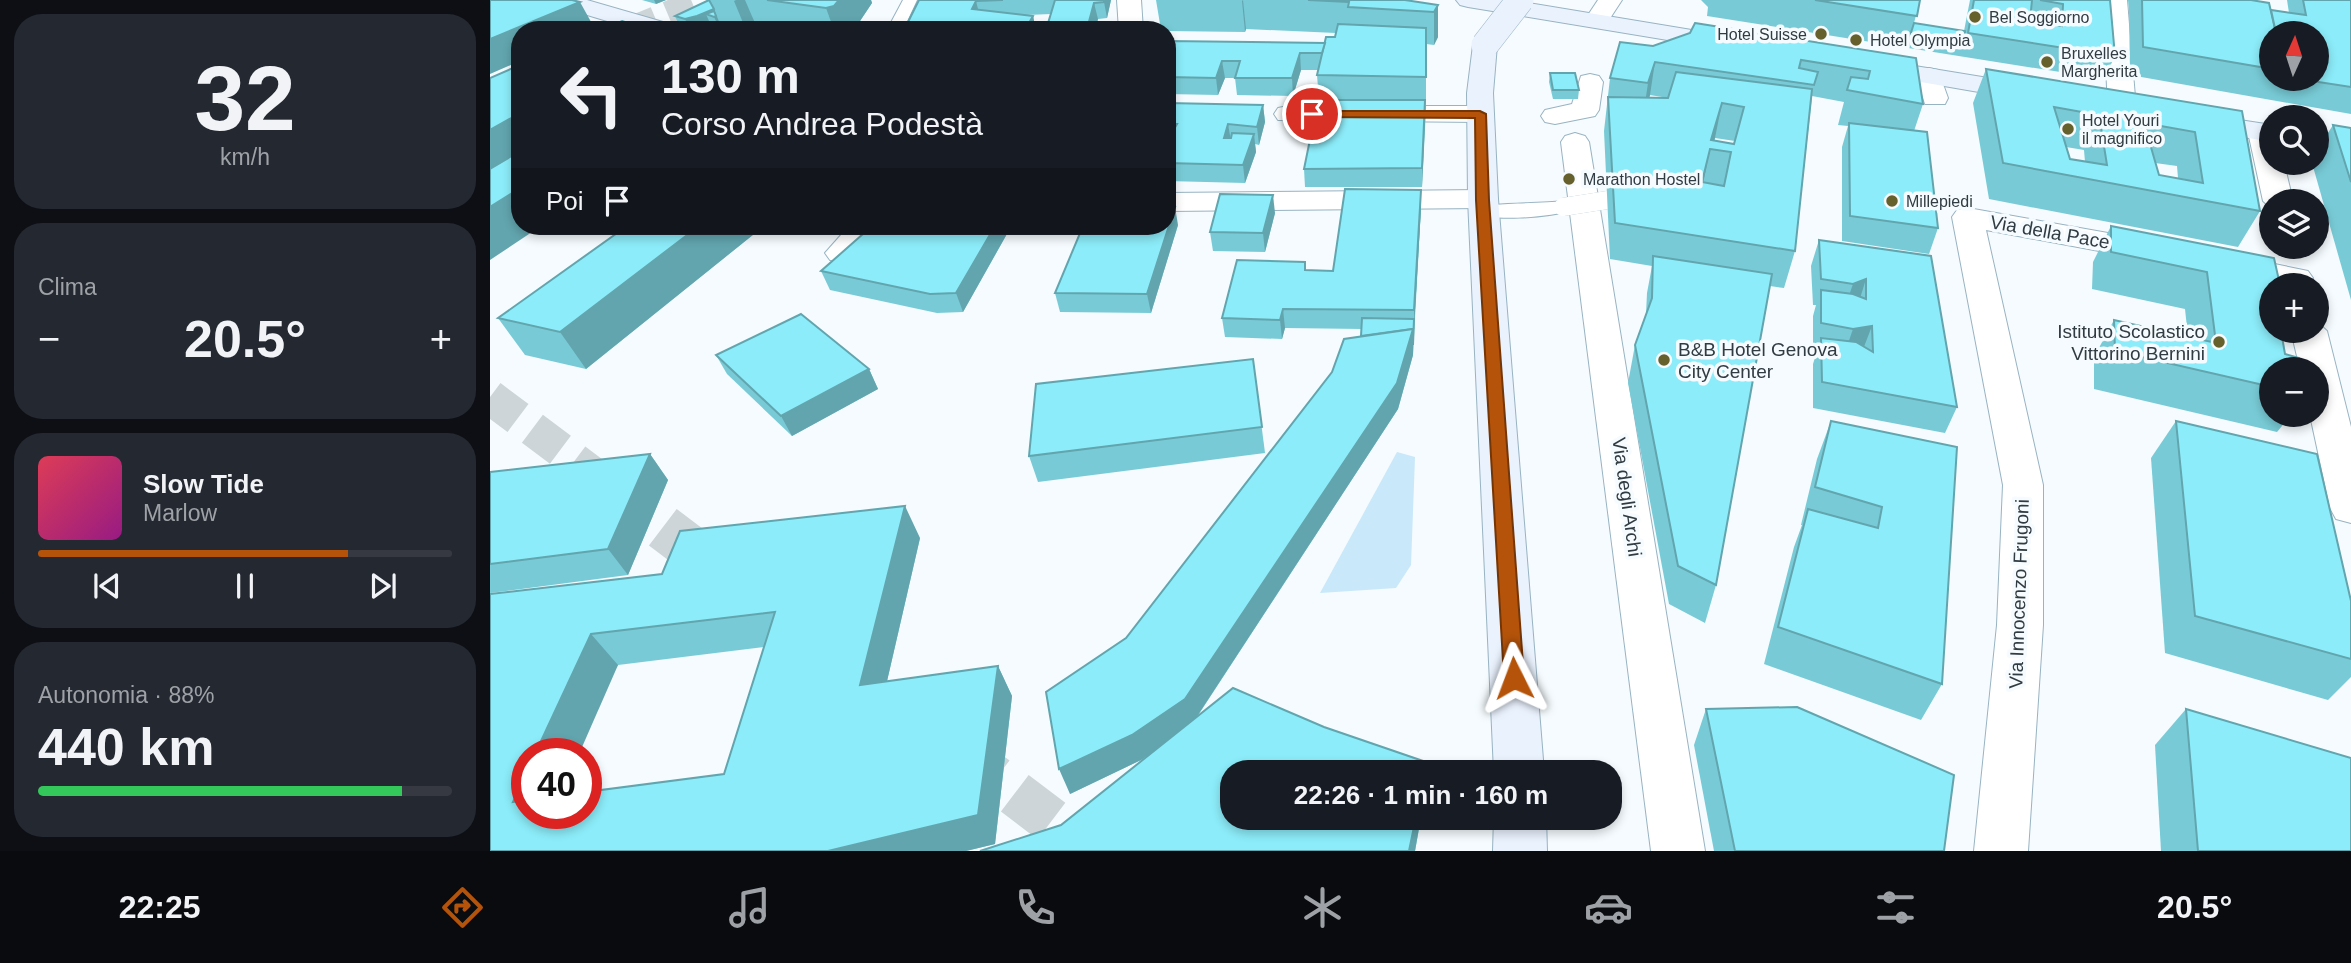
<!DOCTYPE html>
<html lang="it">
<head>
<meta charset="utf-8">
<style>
	:root { --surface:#171b24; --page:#242831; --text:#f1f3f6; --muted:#9ea1a6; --line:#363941; --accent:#b45309 }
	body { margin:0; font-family:Arial,sans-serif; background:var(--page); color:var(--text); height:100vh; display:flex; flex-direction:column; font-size:26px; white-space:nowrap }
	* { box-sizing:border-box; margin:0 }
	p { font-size:23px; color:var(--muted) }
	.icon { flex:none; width:38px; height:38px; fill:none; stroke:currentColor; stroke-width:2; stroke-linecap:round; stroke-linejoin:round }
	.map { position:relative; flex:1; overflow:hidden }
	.drawer { display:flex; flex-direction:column; gap:14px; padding:14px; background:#0d0f14; width:490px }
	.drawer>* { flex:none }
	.guide { position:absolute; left:21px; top:21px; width:665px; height:214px; border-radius:28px; box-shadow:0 4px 10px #0003; background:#171b24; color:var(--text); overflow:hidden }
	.needle { width:46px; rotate:3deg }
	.tools { position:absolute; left:1769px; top:21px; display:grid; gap:14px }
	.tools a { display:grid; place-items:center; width:70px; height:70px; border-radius:50%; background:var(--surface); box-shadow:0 4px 10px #0003; font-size:35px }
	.speed { position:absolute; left:21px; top:738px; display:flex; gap:14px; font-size:35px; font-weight:700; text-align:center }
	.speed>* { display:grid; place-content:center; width:91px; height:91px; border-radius:50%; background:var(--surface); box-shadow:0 4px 10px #0003; line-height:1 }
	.speed .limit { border:10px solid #d22; background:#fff; color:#111 }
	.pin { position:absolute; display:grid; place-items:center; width:60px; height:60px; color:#fff; margin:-30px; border:4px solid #fff; border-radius:50%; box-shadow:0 2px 7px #0007 }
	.me { position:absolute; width:77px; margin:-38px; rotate:357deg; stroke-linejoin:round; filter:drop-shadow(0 0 5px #0008) }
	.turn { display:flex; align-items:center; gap:24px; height:147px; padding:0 35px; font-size:32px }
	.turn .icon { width:91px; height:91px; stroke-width:2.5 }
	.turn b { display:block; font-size:49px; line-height:60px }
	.then { display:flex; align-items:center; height:66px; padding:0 35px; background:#0003; gap:14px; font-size:26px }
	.big { font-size:52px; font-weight:800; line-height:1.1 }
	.drawer .tile { flex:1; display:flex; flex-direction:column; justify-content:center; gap:10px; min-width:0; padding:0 24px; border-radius:28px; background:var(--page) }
	.drawer .dial { align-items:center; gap:0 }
	.dial b { font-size:91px; line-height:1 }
	.song { display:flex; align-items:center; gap:21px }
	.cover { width:84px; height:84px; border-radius:10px; background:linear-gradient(135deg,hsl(350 70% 55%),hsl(310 70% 35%)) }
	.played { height:7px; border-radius:4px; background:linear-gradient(90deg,var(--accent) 75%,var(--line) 75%) }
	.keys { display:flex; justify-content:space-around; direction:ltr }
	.heat { display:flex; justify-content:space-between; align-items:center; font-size:38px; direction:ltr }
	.charge { height:10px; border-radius:5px; background:linear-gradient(90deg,#34c759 88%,var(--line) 0) }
	.trip { position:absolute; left:730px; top:760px; width:402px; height:70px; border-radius:28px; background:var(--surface); box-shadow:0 4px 10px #0003; font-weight:800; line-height:70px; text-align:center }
	.dock { display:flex; height:112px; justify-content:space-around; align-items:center; background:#090b0e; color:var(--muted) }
	.dock .icon { width:49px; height:49px }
	.dock .on { color:var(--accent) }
	.dock b { font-size:32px; color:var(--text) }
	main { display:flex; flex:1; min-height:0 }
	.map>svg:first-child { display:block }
	.green { fill:#c9e8f9 }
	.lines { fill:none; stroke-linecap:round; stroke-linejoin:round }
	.secondary-tunnel-far2 { stroke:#ced5d8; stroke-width:27; stroke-dasharray:27 13; stroke-linecap:butt }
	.secondary-tunnel-far1 { stroke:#ced5d8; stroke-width:35; stroke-dasharray:35 18; stroke-linecap:butt }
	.secondary-tunnel { stroke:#ced5d8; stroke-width:46; stroke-dasharray:46 24; stroke-linecap:butt }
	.lane-casing { stroke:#98b3c2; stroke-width:2 }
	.street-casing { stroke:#98b3c2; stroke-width:2 }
	.secondary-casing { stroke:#98b3c2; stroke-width:2 }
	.lane { fill:#fff; fill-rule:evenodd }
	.street { fill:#fff; fill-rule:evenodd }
	.secondary { fill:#eaf2fe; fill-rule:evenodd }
	.lane-bridge-casing { stroke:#98b3c2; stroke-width:18; stroke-linecap:butt }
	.secondary-bridge-casing { stroke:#98b3c2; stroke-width:28; stroke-linecap:butt }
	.lane-bridge { stroke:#fff; stroke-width:18 }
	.secondary-bridge { stroke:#eaf2fe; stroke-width:27 }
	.wall { fill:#78cbd6; fill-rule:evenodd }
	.shaded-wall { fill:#62a5ae }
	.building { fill:#8cecf9; stroke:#62a5ae; stroke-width:2; fill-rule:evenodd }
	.route { fill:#b45309; stroke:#753606; stroke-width:2 }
	.poi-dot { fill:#66602c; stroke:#f5fbfe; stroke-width:2.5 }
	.labels { text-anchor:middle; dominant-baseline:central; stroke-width:7; stroke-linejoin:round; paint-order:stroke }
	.far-poi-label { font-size:16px; fill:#313c42; stroke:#f5fbfe; text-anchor:start }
	.street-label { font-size:19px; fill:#313c42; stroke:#f5fbfe }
	.poi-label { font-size:19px; fill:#313c42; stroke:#f5fbfe; text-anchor:end }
</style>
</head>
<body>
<main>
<section class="drawer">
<div class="tile dial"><b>32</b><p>km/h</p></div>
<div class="tile"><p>Clima</p>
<div class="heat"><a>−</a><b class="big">20.5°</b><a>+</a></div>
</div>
<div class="tile">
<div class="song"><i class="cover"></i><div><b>Slow Tide</b><p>Marlow</p></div></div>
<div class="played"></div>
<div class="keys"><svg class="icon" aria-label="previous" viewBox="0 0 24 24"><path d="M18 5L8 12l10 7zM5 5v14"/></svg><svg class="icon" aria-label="pause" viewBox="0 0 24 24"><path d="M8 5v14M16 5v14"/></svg><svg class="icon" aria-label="next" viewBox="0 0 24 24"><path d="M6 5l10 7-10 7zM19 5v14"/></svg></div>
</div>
<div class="tile"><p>Autonomia · 88%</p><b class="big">440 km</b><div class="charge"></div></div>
</section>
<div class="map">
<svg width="1861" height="851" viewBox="0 0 1861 851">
	<rect width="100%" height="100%" fill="#f5fbfe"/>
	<path class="green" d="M907,452L925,457L921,565L906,588L830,593Z"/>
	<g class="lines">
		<path class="secondary-tunnel-far2" d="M141,30L213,0"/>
		<path class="secondary-tunnel-far1" d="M0,397L120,487"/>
		<g class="secondary-tunnel">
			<path d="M117,485L228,569"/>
			<path d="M469,751L601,851"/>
		</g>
		<defs>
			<g id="lane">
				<path d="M413,0H427L413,30H397Z"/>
				<path d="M1073,201L1080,203L1083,207L1080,211C1062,216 996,224 984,210C990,202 1057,204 1073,201Z"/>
			</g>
			<g id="street">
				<path d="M627,0H651L653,30H629Z"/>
				<path d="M1108,0H1132L1115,26H1097L1094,21Z"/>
				<path d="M1613,0H1637L1646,109L1642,115H1622L1618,109Z"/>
				<path d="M1439,68L1448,70L1458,98L1455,104H1435L1426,76L1430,70Z"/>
				<path d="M1100,74L1109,76L1113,82L1109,110L1105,116L1065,124L1055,122L1051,116L1055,110L1082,104L1091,76Z"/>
				<path d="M798,106H990L1000,108L1004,114L1000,120L990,122L788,120L784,114L788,108Z"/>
				<path d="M1772,124L1782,126V163H1794L1803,201H1782V209L1773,201L1758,132L1762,126Z"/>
				<path d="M1085,133L1095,136L1099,142L1215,851H1161L1071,142L1075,136Z"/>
				<path d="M993,190L1004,193L1008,199L1004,205L993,208L677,211V193Z"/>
				<path d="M1478,208L1663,241L1674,244L1679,251L1674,258L1663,261L1496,230L1553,485V625L1538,851H1484L1507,625L1513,485L1462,217L1467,210Z"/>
				<path d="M359,226H392C379,245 364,266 340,260L335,253Z"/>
				<path d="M1736,254L1818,271L1823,278L1817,285H1792L1724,271L1720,264L1724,257Z"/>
				<path d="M1827,322L1837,331L1861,427V523L1846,519L1840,508L1820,415H1827V369H1810L1801,331H1827Z"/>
			</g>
			<g id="secondary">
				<path d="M60,0H97L173,22L176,27L174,30H147L64,5Z"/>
				<path d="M966,0H1021L1244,37L1253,39L1256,44L1253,49L1244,51L978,7L970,5Z"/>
				<path d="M995,38L1004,40L1007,45L1003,93L1008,199L1054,772H1004L978,199L977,93L983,45L986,40Z"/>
				<path d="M1376,58L1541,85L1550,87L1554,93L1550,99L1541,101L1367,71L1363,66L1367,61Z"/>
				<path d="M1704,113L1782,125V142L1694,127L1690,121L1694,115Z"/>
				<path d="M1827,132L1861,138V156L1827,150Z"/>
				<path d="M1004,817H1056L1057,851H1003Z"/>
			</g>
		</defs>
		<use href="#lane" class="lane-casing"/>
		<use href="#street" class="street-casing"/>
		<use href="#secondary" class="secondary-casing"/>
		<use href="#lane" class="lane"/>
		<use href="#street" class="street"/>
		<use href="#secondary" class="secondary"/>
		<defs>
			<path id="lane-bridge" d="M1073,207L1124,199"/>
			<path id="secondary-bridge" d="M995,45L1030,0"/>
		</defs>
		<use href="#lane-bridge" class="lane-bridge-casing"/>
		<use href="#secondary-bridge" class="secondary-bridge-casing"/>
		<use href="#lane-bridge" class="lane-bridge"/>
		<use href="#secondary-bridge" class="secondary-bridge"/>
	</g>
	<g class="wall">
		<path d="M152,0H176L166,4Z"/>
		<path d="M219,0H381L382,3L364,30H236L232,28L230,24L228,25L220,23L219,21L211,25L199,28L189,25L185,16Z"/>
		<path d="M429,0H621L617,18L608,19L605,29L623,28L624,30H556L561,14L537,15L543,16L546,30H418L416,26Z"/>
		<path d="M666,0H915L948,5V37L944,45L936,44V110L932,187H815L814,169L829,100L827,75L829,70H811L803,96L747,95L745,78H735L728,95L677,94V41L835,43L845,37L846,33L756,29L755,32L677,31V30H671Z"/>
		<path d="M1211,0H1430L1424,23L1474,31L1480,0H1620L1625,56L1614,79L1217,16L1218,7Z"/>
		<path d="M1638,0H1761L1781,10L1799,13L1797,0H1861V114L1640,75L1639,10ZM1782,33L1827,79H1782Z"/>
		<path d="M1163,46L1426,58L1433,104L1424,131L1448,228L1439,254L1352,241V147L1358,126L1348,125L1354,102L1322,96L1305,251L1294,288L1280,286L1226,585L1215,623L1179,604L1138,383L1145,345L1156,314L1157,293L1162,266L1120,259L1114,131L1120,78ZM1160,95L1178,98H1159ZM1225,138L1245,141L1244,144L1224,141Z"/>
		<path d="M1496,69L1752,111L1770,211L1748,247L1499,199L1483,103ZM1576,147L1594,150L1595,162L1580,159ZM1665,163L1687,166L1688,178L1669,175Z"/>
		<path d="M1060,73L1089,90L1088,99H1063L1059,82Z"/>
		<path d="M677,103L773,105L775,122L769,145L765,144L766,152L755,183L677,181Z"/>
		<path d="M1843,125L1861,128V300L1822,163H1827V150Z"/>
		<path d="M931,208L923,355L908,409L707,717L742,817H931L925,851H490L571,825L660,754L651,760L580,794L636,638L871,336L872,329L795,328L792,339L735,337L732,318L815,262L816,270L843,271Z"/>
		<path d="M785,213L775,252L723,251L720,232Z"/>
		<path d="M688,225L661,313L570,312L565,293Z"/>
		<path d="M137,226H274L96,369L35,355L8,318Z"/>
		<path d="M1621,226L1782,285V415H1801L1787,432L1604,389V357L1624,320L1698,337L1695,309L1602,289L1603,262Z"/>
		<path d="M518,232L473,312L447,313L340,290L331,271Z"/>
		<path d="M1329,240L1441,256L1467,407L1455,433L1323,408V364L1327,351L1323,350V316L1326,305H1323L1321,266Z"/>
		<path d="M226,355L379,369L388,389L302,436L237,374Z"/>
		<path d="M763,359L775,453L548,482L539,456Z"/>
		<path d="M1341,421L1467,447L1452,684L1431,720L1274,664L1304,547L1312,525H1311L1327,459Z"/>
		<path d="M1686,421L1861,601V677L1838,700L1675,653L1661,458Z"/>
		<path d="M160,454L178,480L138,575L0,593V472Z"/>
		<path d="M430,538L397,681L508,666L522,696L505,844L476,851H0V594L172,574ZM274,647L234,774L37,814L128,665Z"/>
		<path d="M1216,709L1454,851H1224L1204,745Z"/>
		<path d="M1696,709L1861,851H1671L1665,745Z"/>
	</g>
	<g class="shaded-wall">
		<path d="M164,0H176L166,4Z"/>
		<path d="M246,0H255L268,30H256L244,1Z"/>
		<path d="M349,0H381L382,3L364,30H344L336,8Z"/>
		<path d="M614,0H621L617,18L614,2Z"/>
		<path d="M753,0L756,29L755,32L752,1Z"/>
		<path d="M486,1L490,17L482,9Z"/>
		<path d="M90,2L105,29L30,30V61L0,74V39Z"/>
		<path d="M604,3L608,19L605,30H597Z"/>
		<path d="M948,5V37L944,45V12Z"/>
		<path d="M224,9L230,24L228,25L224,17L216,14L219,21L211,25L199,28L195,19Z"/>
		<path d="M543,16L546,30H535Z"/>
		<path d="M810,53L811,70L803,96L802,78Z"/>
		<path d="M732,61L735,78L728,95L726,78Z"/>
		<path d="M1165,62L1160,95L1153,117L1158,83Z"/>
		<path d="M935,100V118L932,187V168Z"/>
		<path d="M1232,103L1225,138L1222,149H1220L1213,184L1212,182L1221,140Z"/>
		<path d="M773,105L775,122L769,145L767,127Z"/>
		<path d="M30,113V160L0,178V130Z"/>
		<path d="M738,124L741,141L734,138Z"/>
		<path d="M764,134L766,152L755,183L753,165Z"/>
		<path d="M30,188V226H51L0,260V207Z"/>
		<path d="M931,190V208L924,329V310Z"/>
		<path d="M783,195L785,213L775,252L773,233Z"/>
		<path d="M685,207L688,225L661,313L657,294Z"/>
		<path d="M209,226H274L96,369L70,332Z"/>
		<path d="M505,226H516L518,232L473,312L466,293Z"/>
		<path d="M1376,279L1368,305L1354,310L1363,284Z"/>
		<path d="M793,309L795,328L792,339L790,320Z"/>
		<path d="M924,319L923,355L908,409L702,724L651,760L580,794L569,769Z"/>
		<path d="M1382,326L1372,352L1354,355L1363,329Z"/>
		<path d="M379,369L388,389L302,436L291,416Z"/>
		<path d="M160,454L178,480L138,575L118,549Z"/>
		<path d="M415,506L430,538L389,716L370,685Z"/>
		<path d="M101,634L128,665L89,754H45Z"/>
		<path d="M508,666L522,696L505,844L476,851H338Z"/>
		<path d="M37,772V814L23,802Z"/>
		<path d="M926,817H931L925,851H919Z"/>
	</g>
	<g class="building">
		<path d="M0,0H82L90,2L0,39Z"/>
		<path d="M219,0L224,9L207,16L195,19L185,16Z"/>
		<path d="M277,0H349L344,6L336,8Z"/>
		<path d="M429,0H513L486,1L482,9L543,16L535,30H450L416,26Z"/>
		<path d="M565,0H614V2L604,3L597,29L623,28V30H556Z"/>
		<path d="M818,0H915L948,5L944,12L858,7L859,2Z"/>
		<path d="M1325,0H1430L1427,16Z"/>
		<path d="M1484,0H1542L1540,21L1572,26L1573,4L1550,0H1620L1625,56L1478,33Z"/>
		<path d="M1652,0H1761L1779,3L1786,33H1782V69L1653,47Z"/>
		<path d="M1813,0H1861V87L1809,79H1827V33H1786L1781,10L1816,15Z"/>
		<path d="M224,11L226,16L224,17L216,14Z"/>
		<path d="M132,21L157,30H112Z"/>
		<path d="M247,23L296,30H236Z"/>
		<path d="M1205,23L1426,58L1433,104L1357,90L1361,77L1378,79L1380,71L1311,60L1309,68L1328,72L1324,85L1165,62L1158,83L1120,78L1130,42L1163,46L1200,33Z"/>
		<path d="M1424,23L1475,31L1473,47L1419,39Z"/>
		<path d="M848,24L936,28V77L827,75L836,37H845Z"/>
		<path d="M677,41L835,43L832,53H810L802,78H745L750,61H732L726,78L677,77Z"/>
		<path d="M30,65V113L0,130V78Z"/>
		<path d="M1496,69L1752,111L1770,211L1513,163ZM1564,107L1609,115L1617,165L1580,159ZM1654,123L1705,132L1713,183L1669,175Z"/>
		<path d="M1186,72L1322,89L1305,251L1125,223L1118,97L1178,98ZM1232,103L1254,107L1244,144L1221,140ZM1220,149L1241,152L1234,186L1212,182Z"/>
		<path d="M1060,73H1085L1089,90H1063Z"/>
		<path d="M828,100H935L932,168L814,169Z"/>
		<path d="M677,103L773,105L767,127L738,124L734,138H741L742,133L764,134L753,165L677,163V139L679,138L687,124H677Z"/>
		<path d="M1359,123L1437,132L1448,228L1360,216Z"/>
		<path d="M1843,125L1861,128V182Z"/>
		<path d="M30,151V188L0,207V169Z"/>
		<path d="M855,189L931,190L924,310L793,309L790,320L732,318L747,260L815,262V270L843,271Z"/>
		<path d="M730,194L783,195L773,233L720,232Z"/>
		<path d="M677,207H685L657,294L565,293L593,226H677Z"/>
		<path d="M137,226H209L70,332L8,318Z"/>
		<path d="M382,226H505L466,293L440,294L331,271Z"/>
		<path d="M1621,226L1784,258L1790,285H1782V331H1791L1795,354L1809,358L1811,369H1782V387L1625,351L1624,320L1726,343L1717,272L1621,252Z"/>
		<path d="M1329,240L1441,256L1467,407L1332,382L1331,338L1366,342L1383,352L1382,326L1363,329L1331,323V290L1363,294L1376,299V279L1363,284L1331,279Z"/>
		<path d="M1163,256L1282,274L1226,585L1188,566L1145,345L1162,298Z"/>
		<path d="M311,314L379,369L291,416L226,355Z"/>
		<path d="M872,318L924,319L923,345V329L871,336Z"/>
		<path d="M923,329L907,383L695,699L642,735L569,769L556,692L636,638L842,372L854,339Z"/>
		<path d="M763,359L772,427L539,456L546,384Z"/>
		<path d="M1341,421L1467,447L1452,684L1288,627L1318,509L1388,528L1392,507L1325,487Z"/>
		<path d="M1686,421L1827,454L1861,601V659L1705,616Z"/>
		<path d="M160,454L118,549L0,564V472Z"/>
		<path d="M415,506L370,685L508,666L488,815L338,851H0V594L172,574L190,531ZM285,612L234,774L96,792V814H37V800L23,802L37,772V754H45L101,634Z"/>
		<path d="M743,688L834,727L936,762L934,772H742V817H926L919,851H490L571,825Z"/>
		<path d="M1307,707L1464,775L1454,851H1245L1216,709Z"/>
		<path d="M1696,709L1861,758V851H1708Z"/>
	</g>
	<path class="route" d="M818,111H990L996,114L999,200L1034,678L1031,684L1024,687L1017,684L1014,678L986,200L985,118L822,117L816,114Z"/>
	<g class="poi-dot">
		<circle cx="1485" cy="17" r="7"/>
		<circle cx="1331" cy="34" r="7"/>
		<circle cx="1366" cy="40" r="7"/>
		<circle cx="1557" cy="62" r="7"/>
		<circle cx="1578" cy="129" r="7"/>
		<circle cx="1079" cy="179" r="7"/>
		<circle cx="1402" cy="201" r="7"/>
		<circle cx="1729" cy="342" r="7"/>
		<circle cx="1174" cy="360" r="7"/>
	</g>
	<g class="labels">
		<g class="far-poi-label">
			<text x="1499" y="17">Bel Soggiorno</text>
			<text x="1317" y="34" text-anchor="end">Hotel Suisse</text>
			<text x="1380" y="40">Hotel Olympia</text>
			<text x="1571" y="53">Bruxelles<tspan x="1571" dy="18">Margherita</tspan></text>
			<text x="1592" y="120">Hotel Youri<tspan x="1592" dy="18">il magnifico</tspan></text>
			<text x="1093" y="179">Marathon Hostel</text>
			<text x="1416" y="201">Millepiedi</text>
		</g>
		<g class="street-label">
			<text transform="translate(1560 232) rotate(10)">Via della Pace</text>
			<text transform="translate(1137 497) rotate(82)">Via degli Archi</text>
			<text transform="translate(1529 594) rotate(-88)">Via Innocenzo Frugoni</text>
		</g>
		<g class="poi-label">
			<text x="1715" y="331">Istituto Scolastico<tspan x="1715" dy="22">Vittorino Bernini</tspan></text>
			<text x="1188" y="349" text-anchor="start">B&amp;B Hotel Genova<tspan x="1188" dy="22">City Center</tspan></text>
		</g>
	</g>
</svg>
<div class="tools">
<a><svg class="needle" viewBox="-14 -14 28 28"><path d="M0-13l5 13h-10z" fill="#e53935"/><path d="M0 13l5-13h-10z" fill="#9ea1a6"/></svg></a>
<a><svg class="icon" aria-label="search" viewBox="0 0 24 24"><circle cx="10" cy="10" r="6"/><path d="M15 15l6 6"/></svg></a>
<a><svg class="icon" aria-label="layers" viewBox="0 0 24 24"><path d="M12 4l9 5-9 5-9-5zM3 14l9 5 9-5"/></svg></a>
<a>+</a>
<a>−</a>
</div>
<div class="speed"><div class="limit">40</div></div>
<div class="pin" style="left:822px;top:114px;background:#d93025"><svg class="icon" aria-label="arrive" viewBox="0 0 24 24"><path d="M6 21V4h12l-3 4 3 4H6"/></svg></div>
<svg class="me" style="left:1024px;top:678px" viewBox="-20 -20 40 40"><path d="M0-17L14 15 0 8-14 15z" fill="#b45309" stroke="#fff" stroke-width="4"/></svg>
<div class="trip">22:26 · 1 min · 160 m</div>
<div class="guide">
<div class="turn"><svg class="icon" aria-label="left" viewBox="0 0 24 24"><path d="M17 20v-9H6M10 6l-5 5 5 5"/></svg><div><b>130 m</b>Corso Andrea Podestà</div></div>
<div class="then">Poi<svg class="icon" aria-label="arrive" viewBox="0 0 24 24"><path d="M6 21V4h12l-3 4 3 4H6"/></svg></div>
</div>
</div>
</main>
<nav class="dock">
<b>22:25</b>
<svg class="icon on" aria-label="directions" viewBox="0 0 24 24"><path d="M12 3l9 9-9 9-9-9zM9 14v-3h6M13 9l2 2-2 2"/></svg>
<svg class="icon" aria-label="music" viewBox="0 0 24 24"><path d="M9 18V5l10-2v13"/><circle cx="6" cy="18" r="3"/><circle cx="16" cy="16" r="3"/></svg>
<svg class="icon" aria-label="phone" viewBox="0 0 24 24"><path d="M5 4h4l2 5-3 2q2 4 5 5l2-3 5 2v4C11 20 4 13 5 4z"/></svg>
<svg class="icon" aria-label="climate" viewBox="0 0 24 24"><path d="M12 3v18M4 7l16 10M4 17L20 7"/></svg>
<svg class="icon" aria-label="car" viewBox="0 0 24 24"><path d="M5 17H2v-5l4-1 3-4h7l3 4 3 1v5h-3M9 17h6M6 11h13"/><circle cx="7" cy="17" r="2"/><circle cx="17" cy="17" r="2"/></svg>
<svg class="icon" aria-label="filters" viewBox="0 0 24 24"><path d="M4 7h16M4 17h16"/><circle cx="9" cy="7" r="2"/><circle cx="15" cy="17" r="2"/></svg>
<b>20.5°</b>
</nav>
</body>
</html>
